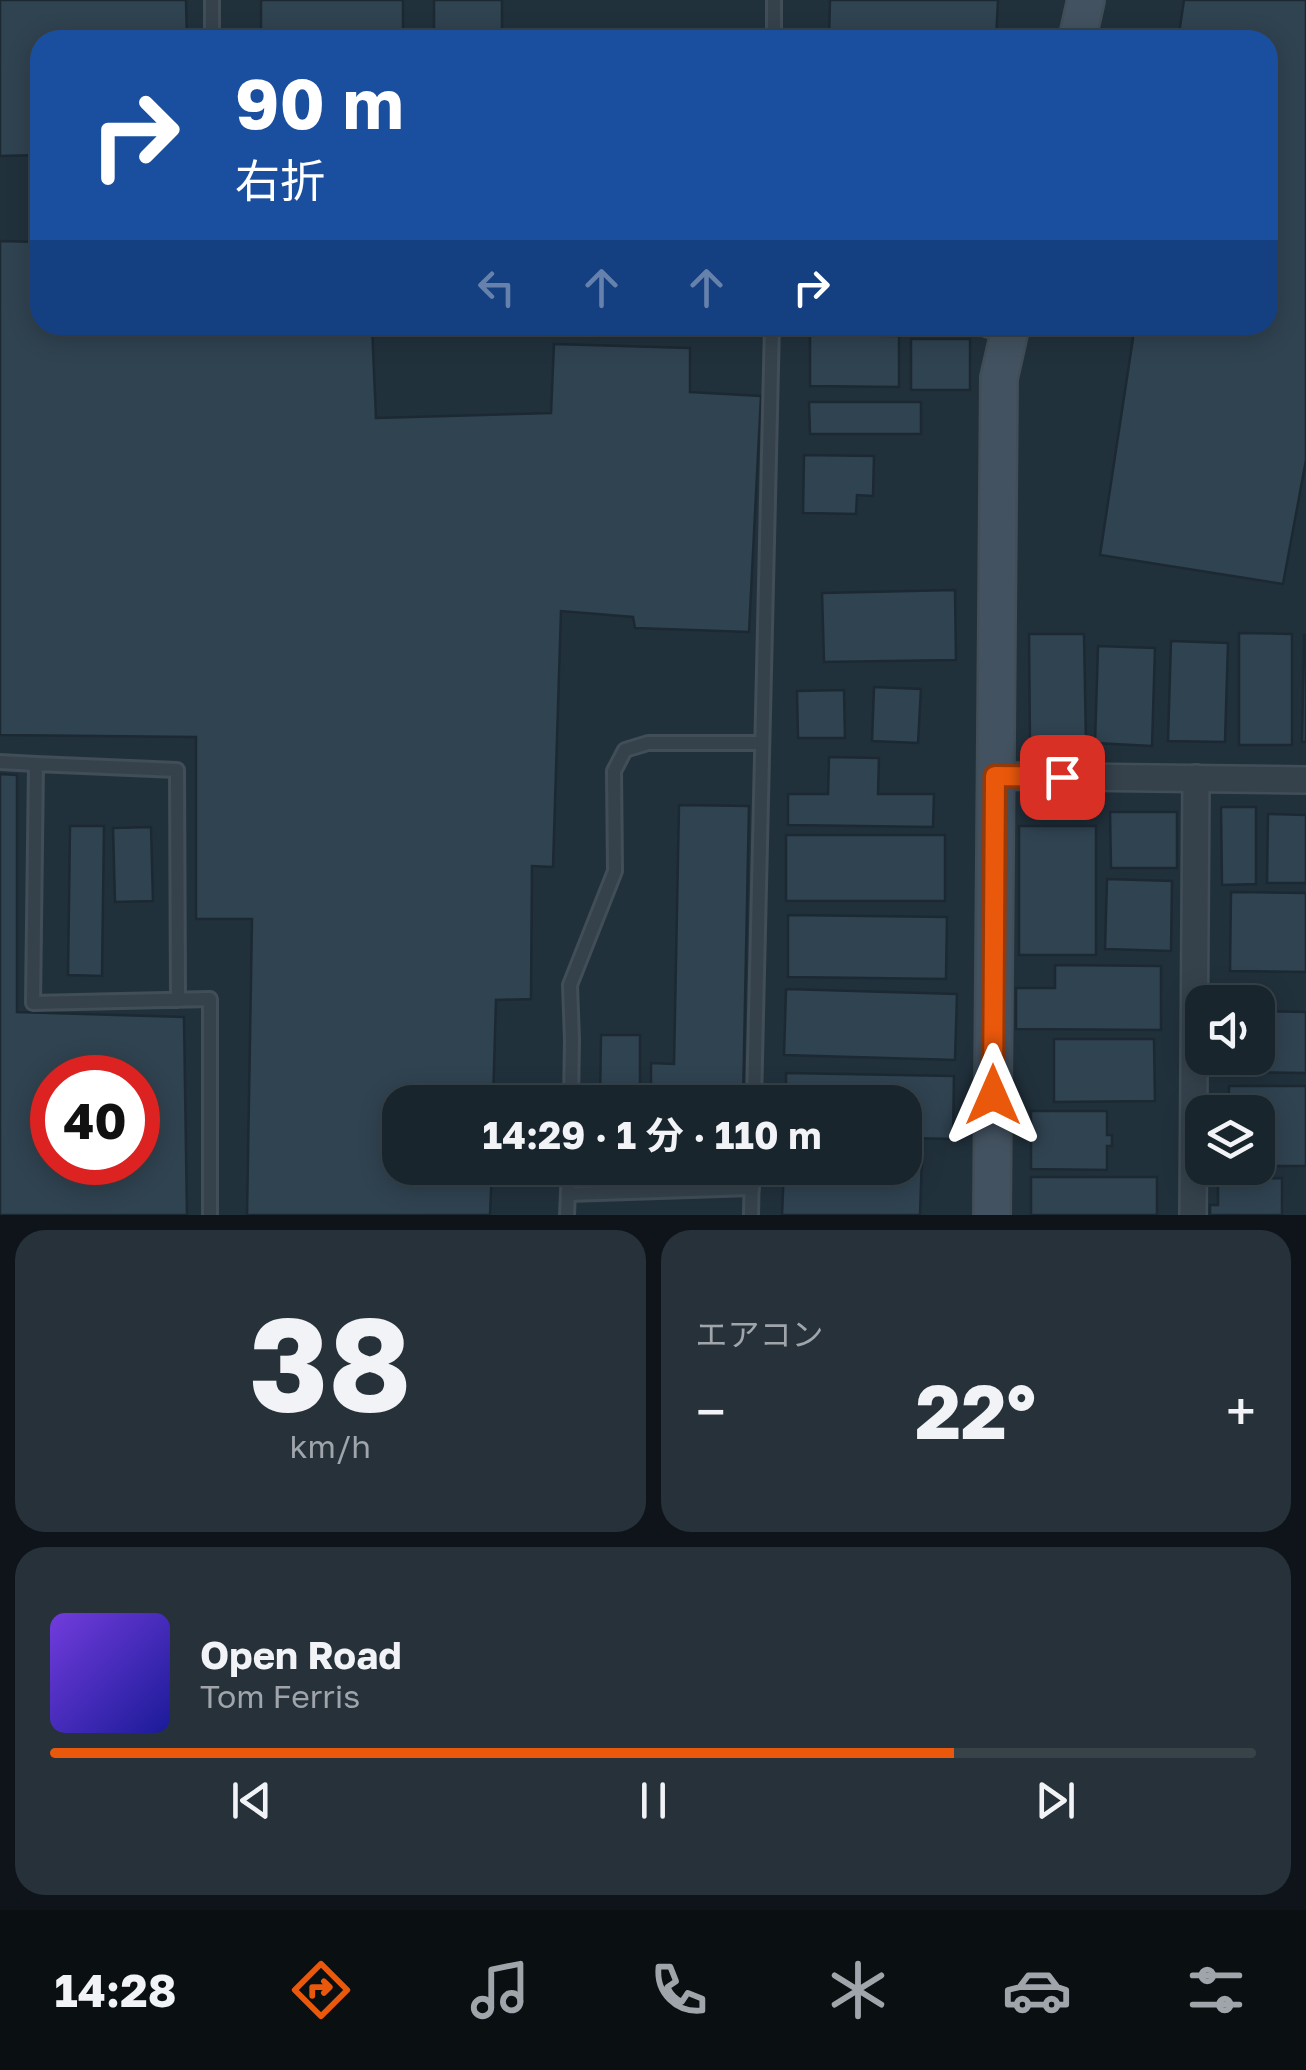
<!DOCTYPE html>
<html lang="ja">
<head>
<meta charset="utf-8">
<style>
	:root { --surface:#19252d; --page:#263139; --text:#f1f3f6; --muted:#9fa5aa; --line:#374249; --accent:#ea580c }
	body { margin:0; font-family:"Golos Text","Noto Sans JP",sans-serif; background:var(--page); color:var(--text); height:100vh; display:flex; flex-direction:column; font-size:38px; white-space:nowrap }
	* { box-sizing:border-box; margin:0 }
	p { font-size:32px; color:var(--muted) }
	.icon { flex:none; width:55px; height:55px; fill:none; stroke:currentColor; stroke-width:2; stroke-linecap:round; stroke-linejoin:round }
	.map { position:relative; height:1215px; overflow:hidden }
	.panel { display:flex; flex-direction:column; gap:15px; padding:15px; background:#0e1419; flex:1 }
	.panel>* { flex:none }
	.guide { position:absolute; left:30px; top:30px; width:1248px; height:305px; border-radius:30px; box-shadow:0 5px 25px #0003,0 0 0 2px var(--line); background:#1a4fa0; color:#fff; overflow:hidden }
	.controls { position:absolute; left:1185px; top:985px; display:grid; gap:20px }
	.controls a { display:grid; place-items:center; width:90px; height:90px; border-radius:20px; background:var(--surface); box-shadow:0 5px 25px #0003,0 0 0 2px var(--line); font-size:50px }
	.speed { position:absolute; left:30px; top:1055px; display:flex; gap:20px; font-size:50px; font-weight:700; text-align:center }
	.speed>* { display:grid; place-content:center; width:130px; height:130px; border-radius:50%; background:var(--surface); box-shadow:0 5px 25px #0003,0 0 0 2px var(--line); line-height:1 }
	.speed .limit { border:15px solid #d22; background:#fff; color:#111 }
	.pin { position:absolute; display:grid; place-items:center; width:85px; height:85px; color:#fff; margin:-42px; border-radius:20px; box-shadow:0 5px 15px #0006 }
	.me { position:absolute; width:110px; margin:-55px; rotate:0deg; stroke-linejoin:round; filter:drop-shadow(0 0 8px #0008) }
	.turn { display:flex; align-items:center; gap:35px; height:210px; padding:0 40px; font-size:45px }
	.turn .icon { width:130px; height:130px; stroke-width:2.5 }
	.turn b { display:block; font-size:70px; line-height:85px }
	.lanes { display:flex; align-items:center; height:95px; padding:0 40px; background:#0003; justify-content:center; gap:50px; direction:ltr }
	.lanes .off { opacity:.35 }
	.big { font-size:75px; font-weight:700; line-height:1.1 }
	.panel .widget { flex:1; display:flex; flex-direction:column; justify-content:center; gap:15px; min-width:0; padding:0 35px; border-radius:30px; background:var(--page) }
	.panel .dial { align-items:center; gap:0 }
	.dial b { font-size:130px; line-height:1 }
	.song { display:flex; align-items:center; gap:30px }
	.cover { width:120px; height:120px; border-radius:15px; background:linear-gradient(135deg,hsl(260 70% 55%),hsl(240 70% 35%)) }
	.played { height:10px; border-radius:5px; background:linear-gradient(90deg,var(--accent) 75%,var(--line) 75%) }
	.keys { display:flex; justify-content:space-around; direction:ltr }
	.heat { display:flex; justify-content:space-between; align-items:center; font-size:55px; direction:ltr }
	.panel .tiles { flex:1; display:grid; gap:15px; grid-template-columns:1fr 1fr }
	.widget:last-child { grid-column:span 2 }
	.trip { position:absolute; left:382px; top:1085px; width:540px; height:100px; border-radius:30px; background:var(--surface); box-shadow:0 5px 25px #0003,0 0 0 2px var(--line); font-weight:700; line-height:100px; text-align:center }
	.dock { display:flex; height:160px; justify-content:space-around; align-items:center; background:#0a0f12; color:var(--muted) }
	.dock .icon { width:70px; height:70px }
	.dock .current { color:var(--accent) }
	.dock b { font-size:45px; color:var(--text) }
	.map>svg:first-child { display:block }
	.building { fill:#304351; stroke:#1c2933; stroke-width:2.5; fill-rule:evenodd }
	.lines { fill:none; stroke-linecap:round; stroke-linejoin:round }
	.lane-casing { stroke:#414e58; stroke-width:18 }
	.street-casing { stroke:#414e58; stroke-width:30 }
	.secondary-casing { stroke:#414e58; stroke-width:40 }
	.lane { stroke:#35424c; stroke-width:12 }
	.street { stroke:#35424c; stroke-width:25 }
	.secondary { stroke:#435260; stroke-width:35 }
	.route-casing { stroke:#983908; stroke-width:25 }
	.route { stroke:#ea580c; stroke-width:18 }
</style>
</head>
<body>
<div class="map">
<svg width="1306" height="1215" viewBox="0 0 1306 1215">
	<rect width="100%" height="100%" fill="#21313c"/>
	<g class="building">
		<path d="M0,0H186L187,40H40V155L0,156Z"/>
		<rect x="261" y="0" width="142" height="40"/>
		<rect x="434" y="0" width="68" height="34"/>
		<path d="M830,0H998L996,40H829Z"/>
		<path d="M1184,0H1306V460L1283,584L1100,555L1135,325H1268V40H1178Z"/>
		<path d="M0,241L40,242V325H372L376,418L551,413L554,344L690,348V392L761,396L749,632L635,628L633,617L561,611L553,867L532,866L531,999L496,1000L493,1102H400V1168H492L490,1215H247L252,919H196V737L0,735Z"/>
		<path d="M810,335L899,336V387L810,386Z"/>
		<rect x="911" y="339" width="59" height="51"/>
		<path d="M809,402H921V434H810Z"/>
		<path d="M804,455L874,456L873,496L857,495L856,514L803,513Z"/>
		<path d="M955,590L956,660L824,662L822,593Z"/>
		<path d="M1239,633L1292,634V745H1239Z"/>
		<path d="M1029,634H1084L1086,743L1030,744Z"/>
		<path d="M1304,635H1306V742H1302Z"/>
		<path d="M1171,641L1228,643L1225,742L1168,741Z"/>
		<path d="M1098,646L1155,648L1152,746L1095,743Z"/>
		<path d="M874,687L921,689L918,743L872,741Z"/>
		<path d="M844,690L845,738H798L797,691Z"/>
		<path d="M829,757L879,758L878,794H934L933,827L788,825V794H828Z"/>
		<path d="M0,774L17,775V1012L184,1017L187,1215H0ZM52,1078H138V1162H52Z"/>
		<path d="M679,805L749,806L743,1102H651V1063L674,1064Z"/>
		<path d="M1221,807H1256V884L1222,885Z"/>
		<path d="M1110,812H1177V868H1111Z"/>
		<path d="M1268,814L1306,815V883H1267Z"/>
		<path d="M70,826H104L102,976L68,975Z"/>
		<rect x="1019" y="826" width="77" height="129"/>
		<path d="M151,827L153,901L115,902L113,828Z"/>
		<rect x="786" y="835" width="159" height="66"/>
		<path d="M1107,879L1172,881L1171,951L1105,949Z"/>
		<path d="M1231,892L1306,893V972L1230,971Z"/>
		<path d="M788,915L947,917L946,979L788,977Z"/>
		<path d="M1055,965L1161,966V1030L1016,1029V988H1055Z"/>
		<path d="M786,989L957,994L955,1060L784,1055Z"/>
		<path d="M1258,1011L1306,1012V1073L1229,1072V1058H1258Z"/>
		<path d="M601,1035H640V1102H600Z"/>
		<path d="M1054,1039H1154L1155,1101L1054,1102Z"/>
		<path d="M786,1073L954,1076L953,1139L905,1138V1102H786Z"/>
		<path d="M1229,1086H1306V1166H1258V1112H1229Z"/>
		<path d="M1031,1111H1107V1135H1112V1146H1107V1170L1031,1169Z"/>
		<path d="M905,1157H922L920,1215H782L784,1168H905Z"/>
		<rect x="1031" y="1177" width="126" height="38"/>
		<path d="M1282,1178V1215H1210V1205H1218V1179Z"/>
	</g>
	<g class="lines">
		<defs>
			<g id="lane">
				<path d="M212,40V0"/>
				<path d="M774,40V0"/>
				<path d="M973,325L1004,335"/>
				<path d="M0,762L36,764"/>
				<path d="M178,1000L177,770L36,764L33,1003L210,999V1215"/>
				<path d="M571,1102L572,1040L570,985L615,871L614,771L625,750L648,743H762"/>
				<path d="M754,1102L772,325"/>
				<path d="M568,1194L752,1188"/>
				<path d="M567,1215L569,1168"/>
				<path d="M751,1215L752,1168"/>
			</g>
			<g id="street">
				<path d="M995,776L1306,780"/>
				<path d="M1193,1215L1196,778"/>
			</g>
			<g id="secondary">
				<path d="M1077,40L1086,0"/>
				<path d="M992,1215L999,378L1011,325"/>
			</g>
		</defs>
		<use href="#lane" class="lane-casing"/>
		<use href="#street" class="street-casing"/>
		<use href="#secondary" class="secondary-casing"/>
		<use href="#lane" class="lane"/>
		<use href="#street" class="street"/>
		<use href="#secondary" class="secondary"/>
	</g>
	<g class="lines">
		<defs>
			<path id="route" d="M993,1095L995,776L1062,777"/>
		</defs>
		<use href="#route" class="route-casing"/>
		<use href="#route" class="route"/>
	</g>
</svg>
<div class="controls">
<a><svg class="icon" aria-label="sound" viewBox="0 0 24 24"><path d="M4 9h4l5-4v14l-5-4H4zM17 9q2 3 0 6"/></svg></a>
<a><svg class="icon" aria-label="layers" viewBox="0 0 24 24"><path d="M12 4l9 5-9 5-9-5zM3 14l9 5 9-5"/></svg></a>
</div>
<div class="speed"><div class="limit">40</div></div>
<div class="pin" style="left:1062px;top:777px;background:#d93025"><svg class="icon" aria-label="arrive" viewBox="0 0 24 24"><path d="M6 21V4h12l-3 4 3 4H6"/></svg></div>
<svg class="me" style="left:993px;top:1095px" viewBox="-20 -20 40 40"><path d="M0-17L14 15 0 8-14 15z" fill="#ea580c" stroke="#fff" stroke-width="4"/></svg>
<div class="trip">14:29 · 1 分 · 110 m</div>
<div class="guide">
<div class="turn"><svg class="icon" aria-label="right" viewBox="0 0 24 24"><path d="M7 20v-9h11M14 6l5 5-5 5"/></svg><div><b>90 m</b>右折</div></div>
<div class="lanes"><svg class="icon off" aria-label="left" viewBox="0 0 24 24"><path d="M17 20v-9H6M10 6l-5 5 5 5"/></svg><svg class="icon off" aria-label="ahead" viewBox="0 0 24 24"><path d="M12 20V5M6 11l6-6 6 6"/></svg><svg class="icon off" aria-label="ahead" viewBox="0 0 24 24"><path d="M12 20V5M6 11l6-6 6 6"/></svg><svg class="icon" aria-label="right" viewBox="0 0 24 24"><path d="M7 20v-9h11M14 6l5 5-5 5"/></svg></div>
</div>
</div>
<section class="panel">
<div class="tiles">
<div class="widget dial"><b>38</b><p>km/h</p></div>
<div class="widget"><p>エアコン</p>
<div class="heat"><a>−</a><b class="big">22°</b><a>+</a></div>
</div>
<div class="widget">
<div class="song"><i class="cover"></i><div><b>Open Road</b><p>Tom Ferris</p></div></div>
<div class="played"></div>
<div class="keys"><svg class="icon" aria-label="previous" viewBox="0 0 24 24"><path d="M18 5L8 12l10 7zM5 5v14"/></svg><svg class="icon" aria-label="pause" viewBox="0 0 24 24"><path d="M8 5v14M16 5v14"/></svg><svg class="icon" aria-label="next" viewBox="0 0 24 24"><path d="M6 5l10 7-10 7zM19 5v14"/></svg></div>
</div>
</div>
</section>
<nav class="dock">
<b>14:28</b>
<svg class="icon current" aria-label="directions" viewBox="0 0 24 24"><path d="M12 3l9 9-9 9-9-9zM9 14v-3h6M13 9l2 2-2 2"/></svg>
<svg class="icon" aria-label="music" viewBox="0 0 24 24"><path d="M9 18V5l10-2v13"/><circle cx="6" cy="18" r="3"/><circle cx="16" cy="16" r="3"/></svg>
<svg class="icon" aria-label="phone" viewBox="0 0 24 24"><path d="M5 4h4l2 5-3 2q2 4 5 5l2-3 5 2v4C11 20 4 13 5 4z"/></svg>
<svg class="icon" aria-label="climate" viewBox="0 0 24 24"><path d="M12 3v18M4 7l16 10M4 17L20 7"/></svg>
<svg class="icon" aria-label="car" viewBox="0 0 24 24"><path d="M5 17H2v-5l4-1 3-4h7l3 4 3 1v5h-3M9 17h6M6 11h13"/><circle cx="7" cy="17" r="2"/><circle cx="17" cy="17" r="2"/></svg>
<svg class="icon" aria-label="filters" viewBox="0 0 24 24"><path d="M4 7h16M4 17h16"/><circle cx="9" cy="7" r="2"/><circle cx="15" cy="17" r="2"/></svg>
</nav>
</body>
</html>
